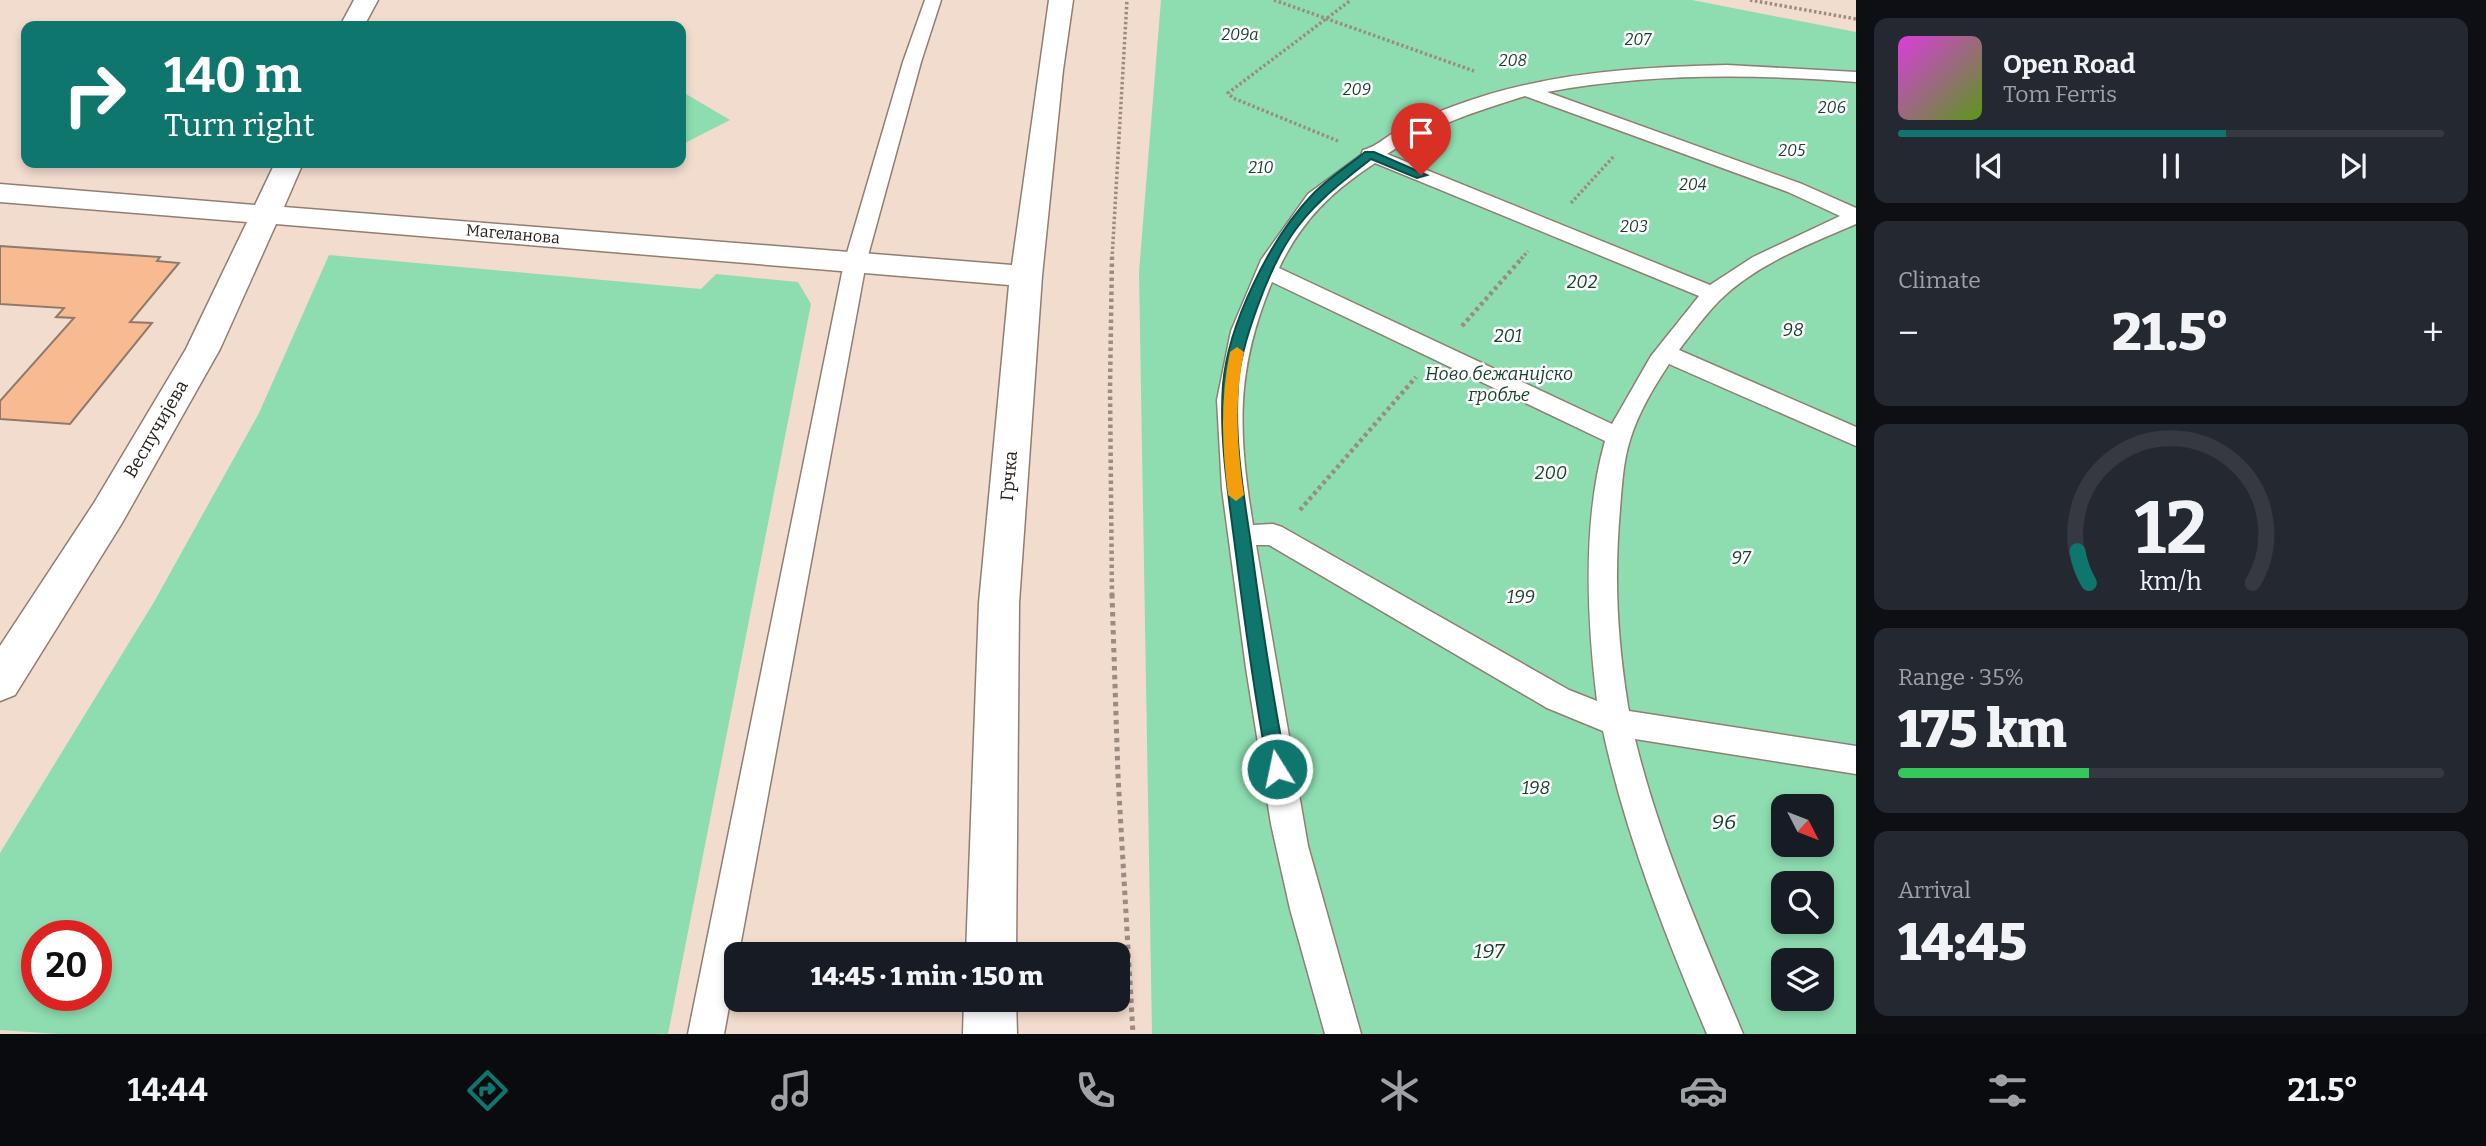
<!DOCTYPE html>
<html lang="en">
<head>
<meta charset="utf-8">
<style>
	:root { --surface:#171b24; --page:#242831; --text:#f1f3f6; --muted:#9ea1a6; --line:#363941; --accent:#0f766e }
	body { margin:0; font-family:Bitter,serif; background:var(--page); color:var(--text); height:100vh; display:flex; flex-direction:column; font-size:26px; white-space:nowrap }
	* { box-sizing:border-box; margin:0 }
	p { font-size:23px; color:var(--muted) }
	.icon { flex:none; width:38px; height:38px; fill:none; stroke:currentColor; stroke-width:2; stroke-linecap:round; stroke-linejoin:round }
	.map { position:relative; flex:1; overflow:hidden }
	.sheet { display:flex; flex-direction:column; gap:18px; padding:18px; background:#0d0f14; width:630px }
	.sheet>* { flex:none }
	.guide { position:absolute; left:21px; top:21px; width:665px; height:147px; border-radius:14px; box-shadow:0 4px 10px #0003; background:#0f766e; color:#fff; overflow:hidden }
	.needle { width:46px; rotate:132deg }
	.tools { position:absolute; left:1771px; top:794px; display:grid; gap:14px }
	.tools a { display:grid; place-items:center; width:63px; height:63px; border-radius:14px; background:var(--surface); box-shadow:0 4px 10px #0003; font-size:35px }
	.speed { position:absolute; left:21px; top:920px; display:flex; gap:14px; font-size:35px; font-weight:700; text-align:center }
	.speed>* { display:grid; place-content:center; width:91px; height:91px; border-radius:50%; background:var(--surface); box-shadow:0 4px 10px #0003; line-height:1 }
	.speed .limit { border:10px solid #d22; background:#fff; color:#111 }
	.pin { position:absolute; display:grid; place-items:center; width:60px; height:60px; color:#fff; margin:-72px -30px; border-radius:50% 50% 50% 0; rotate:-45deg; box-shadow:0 0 7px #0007 }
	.pin .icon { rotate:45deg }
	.me { position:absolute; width:77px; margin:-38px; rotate:350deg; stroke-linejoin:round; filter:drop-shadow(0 0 5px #0008) }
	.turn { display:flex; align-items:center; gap:24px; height:147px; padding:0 28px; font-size:32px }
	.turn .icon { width:91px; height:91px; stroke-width:2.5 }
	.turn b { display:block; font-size:49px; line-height:60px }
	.big { font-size:52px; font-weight:800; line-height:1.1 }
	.sheet .card { flex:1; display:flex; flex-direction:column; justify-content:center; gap:10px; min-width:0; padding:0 24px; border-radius:14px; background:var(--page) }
	.sheet .dial { align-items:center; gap:0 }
	.dial svg { height:182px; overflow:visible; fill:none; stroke:var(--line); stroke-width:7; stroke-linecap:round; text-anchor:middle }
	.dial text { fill:var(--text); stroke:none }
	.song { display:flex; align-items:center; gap:21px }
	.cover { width:84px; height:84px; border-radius:10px; background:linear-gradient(135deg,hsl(300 70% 55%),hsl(90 70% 35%)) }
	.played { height:7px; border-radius:4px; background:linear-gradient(90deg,var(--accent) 60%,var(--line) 60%) }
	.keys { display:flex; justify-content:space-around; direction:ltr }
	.heat { display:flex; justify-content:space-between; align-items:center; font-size:38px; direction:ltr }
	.charge { height:10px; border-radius:5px; background:linear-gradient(90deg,#34c759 35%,var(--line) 0) }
	.trip { position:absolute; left:724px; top:942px; width:406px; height:70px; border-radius:14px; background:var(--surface); box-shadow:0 4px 10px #0003; font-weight:800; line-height:70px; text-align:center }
	.tabs { display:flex; height:112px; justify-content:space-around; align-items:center; background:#090b0e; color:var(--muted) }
	.tabs .icon { width:49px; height:49px }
	.tabs .active { color:var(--accent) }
	.tabs b { font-size:32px; color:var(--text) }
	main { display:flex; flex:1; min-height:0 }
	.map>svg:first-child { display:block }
	.green { fill:#8eddb1; fill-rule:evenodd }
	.building { fill:#f8ba91; stroke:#8e7a6d; stroke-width:2 }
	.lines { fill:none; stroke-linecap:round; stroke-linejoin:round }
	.service-casing { stroke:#927e71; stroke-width:3 }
	.minor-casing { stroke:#927e71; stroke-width:3 }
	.path-far2 { stroke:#9b8b81; stroke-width:3.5; stroke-dasharray:2.5 2.5; stroke-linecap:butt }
	.path-far1 { stroke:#9b8b81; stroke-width:4.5; stroke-dasharray:3.5 3.5; stroke-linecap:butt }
	.path { stroke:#9b8b81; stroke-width:5; stroke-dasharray:4.5 4.5; stroke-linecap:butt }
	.service { fill:#fff; fill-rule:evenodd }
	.minor { fill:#fff; fill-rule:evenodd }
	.route { fill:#0f766e; stroke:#0a4d48; stroke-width:2 }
	.slow { fill:#f59e0b }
	.labels { text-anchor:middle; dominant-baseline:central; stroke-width:5; stroke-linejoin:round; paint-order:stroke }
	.far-park-label { font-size:16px; font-style:italic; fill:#173f2b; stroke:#fff }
	.far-street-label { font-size:16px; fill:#241c17; stroke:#fff }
	.park-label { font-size:18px; font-style:italic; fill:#173f2b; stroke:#fff }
	.street-label { font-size:18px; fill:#241c17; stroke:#fff }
	.near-park-label { font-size:21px; font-style:italic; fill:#173f2b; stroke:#fff }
</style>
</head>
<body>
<main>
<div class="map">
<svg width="1856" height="1034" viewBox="0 0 1856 1034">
	<rect width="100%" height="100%" fill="#f2dcce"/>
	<g class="green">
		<path d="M1161,0H1692L1856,32V1034H1152L1139,272ZM1783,807H1822V845H1783ZM1783,884H1822V922H1783ZM1783,961H1822V999H1783Z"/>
		<path d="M681,91L730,120L681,145Z"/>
		<path d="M329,255L701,289L716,274L798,282L811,304L668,1034H58L0,1030V853L154,602L259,413ZM37,936H96V996H37Z"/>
	</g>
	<path class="building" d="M0,246L160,257L157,261L179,263L130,322L152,323L70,424L0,419V401L74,318L56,317L64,308L0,304Z"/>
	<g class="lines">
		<defs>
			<g id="service">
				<path d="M925,0H941L921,62L866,263L724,1034H688L844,263L903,62Z"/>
				<path d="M1727,65L1856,72V82C1752,74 1650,73 1547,92L1802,184L1856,208V224C1810,244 1756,264 1720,300C1705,315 1692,333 1679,350L1856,427V446L1669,364C1654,387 1638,413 1630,440C1623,462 1622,486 1620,509C1614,579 1617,636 1628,706L1629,711L1856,746V774L1635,739C1660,842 1703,937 1743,1034H1707C1665,935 1626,836 1603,731L1547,708L1269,545H1256L1308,846L1361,1034H1325L1290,909L1271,824L1246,668L1222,489L1217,400L1231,331L1261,260L1308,194L1361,155L1363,150C1376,147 1384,138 1395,132C1414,122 1435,113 1454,106C1541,73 1635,67 1727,65ZM1525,96L1788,192L1840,216L1753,257L1710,285L1387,154C1430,126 1477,111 1525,96ZM1375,163L1699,296L1651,356L1612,424L1279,268C1302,220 1331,192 1375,163ZM1272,282L1605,441C1582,522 1587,619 1597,701L1569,690L1282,527L1273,524L1253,525C1238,432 1235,371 1272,282Z"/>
			</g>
			<g id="minor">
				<path d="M354,0H378L364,26H340Z"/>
				<path d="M1049,0H1073L1063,70L1042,276L1019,603L1016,954H966L979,603L1009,285L276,224L220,349L122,523L15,695L0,701V646L94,503L186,349L247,222L0,202V184L255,205L275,163H303L284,207L1012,265Z"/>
				<path d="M964,999H1016L1017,1034H963Z"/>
			</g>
		</defs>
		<use href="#service" class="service-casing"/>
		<use href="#minor" class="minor-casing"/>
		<g class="path-far2">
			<path d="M1274,0L1474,71"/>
			<path d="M1750,0L1856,19"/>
			<path d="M1338,141L1233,98L1228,93L1351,0"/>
			<path d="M1571,203L1615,155"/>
			<path d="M1112,259L1127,0"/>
			<path d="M1521,259L1528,251"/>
		</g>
		<g class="path-far1">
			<path d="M1462,326L1523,257"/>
			<path d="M1300,510L1416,377"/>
			<path d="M1112,596L1110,388L1112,257"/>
		</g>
		<path class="path" d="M1112,594L1118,776L1133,1034"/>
		<use href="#service" class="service"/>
		<use href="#minor" class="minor"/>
	</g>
	<path class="route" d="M1365,152H1374L1427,175L1417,178L1371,159C1342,182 1312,204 1291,236C1269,269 1240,345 1238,385C1234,438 1243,491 1251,544C1261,619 1272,694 1287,769L1284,775L1277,778L1271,775L1268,769C1255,697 1245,626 1236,554C1229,498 1219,441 1223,385C1228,324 1270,239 1312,195C1327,179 1348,166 1365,152Z"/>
	<path class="slow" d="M1237,347L1244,352C1234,399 1237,447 1244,495L1236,501L1228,495C1222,447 1220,399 1230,352Z"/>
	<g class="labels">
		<g class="far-park-label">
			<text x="1240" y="34">209a</text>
			<text x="1638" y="39">207</text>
			<text x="1513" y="60">208</text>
			<text x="1357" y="89">209</text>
			<text x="1832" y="107">206</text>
			<text x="1792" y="150">205</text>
			<text x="1261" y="167">210</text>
			<text x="1693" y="184">204</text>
			<text x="1634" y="226">203</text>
		</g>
		<g class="far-street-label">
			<text transform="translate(513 234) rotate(5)">Магеланова</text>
		</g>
		<g class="park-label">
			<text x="1582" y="282">202</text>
			<text x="1793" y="330">98</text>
			<text x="1508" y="336">201</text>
			<text x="1499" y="374">Ново бежанијско<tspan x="1499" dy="21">гробље</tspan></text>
			<text x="1551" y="473">200</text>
			<text x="1741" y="558">97</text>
			<text x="1521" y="597">199</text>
			<text x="1536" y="788">198</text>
		</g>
		<g class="street-label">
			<text transform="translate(156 429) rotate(-60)">Веспучијева</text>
			<text transform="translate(1009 476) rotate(-85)">Грчка</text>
		</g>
		<g class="near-park-label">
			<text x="1724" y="822">96</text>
			<text x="1489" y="951">197</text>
		</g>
	</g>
</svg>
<div class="tools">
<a><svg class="needle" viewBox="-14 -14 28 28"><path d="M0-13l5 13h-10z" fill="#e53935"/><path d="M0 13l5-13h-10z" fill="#9ea1a6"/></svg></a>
<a><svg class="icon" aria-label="search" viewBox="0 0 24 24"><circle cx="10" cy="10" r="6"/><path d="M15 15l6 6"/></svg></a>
<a><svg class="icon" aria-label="layers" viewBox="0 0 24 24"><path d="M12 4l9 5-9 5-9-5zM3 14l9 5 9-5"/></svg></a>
</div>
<div class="speed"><div class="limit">20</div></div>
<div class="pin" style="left:1421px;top:175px;background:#d93025"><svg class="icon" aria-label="arrive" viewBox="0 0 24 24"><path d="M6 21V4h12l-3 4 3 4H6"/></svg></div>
<svg class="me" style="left:1277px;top:769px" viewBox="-20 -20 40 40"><circle r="17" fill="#0f766e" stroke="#fff" stroke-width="3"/><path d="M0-11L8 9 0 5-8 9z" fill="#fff"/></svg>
<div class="trip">14:45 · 1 min · 150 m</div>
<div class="guide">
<div class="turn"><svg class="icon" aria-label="right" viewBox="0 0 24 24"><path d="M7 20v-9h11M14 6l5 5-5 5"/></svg><div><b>140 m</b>Turn right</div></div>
</div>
</div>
<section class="sheet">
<div class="card">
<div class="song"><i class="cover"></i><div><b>Open Road</b><p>Tom Ferris</p></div></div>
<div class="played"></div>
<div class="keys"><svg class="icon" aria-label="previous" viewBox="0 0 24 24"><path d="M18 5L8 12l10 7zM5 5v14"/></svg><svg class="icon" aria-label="pause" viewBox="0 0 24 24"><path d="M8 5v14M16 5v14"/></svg><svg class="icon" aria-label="next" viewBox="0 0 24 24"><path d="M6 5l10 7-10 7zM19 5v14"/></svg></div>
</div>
<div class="card"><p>Climate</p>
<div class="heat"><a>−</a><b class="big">21.5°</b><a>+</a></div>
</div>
<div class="card dial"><svg viewBox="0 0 100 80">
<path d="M14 69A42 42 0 1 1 86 69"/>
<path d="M14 69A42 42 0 0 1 9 55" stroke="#0f766e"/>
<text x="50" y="56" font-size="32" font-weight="700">12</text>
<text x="50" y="72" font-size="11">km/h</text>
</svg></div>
<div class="card"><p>Range · 35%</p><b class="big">175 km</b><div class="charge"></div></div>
<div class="card"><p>Arrival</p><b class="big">14:45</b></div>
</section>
</main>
<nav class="tabs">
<b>14:44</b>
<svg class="icon active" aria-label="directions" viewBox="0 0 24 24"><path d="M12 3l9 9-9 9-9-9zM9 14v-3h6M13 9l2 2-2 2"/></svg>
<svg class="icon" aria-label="music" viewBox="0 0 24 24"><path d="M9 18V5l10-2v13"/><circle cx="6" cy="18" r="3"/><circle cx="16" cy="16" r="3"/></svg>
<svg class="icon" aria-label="phone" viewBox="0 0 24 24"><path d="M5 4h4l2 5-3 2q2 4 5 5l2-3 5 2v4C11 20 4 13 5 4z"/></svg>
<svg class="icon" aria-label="climate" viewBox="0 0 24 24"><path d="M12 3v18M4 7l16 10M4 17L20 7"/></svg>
<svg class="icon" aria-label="car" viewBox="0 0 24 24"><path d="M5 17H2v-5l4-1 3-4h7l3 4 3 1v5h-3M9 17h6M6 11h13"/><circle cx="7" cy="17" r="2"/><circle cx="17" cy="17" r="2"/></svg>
<svg class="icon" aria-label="filters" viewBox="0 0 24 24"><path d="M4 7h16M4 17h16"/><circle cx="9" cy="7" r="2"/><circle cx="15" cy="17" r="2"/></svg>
<b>21.5°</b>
</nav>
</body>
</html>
